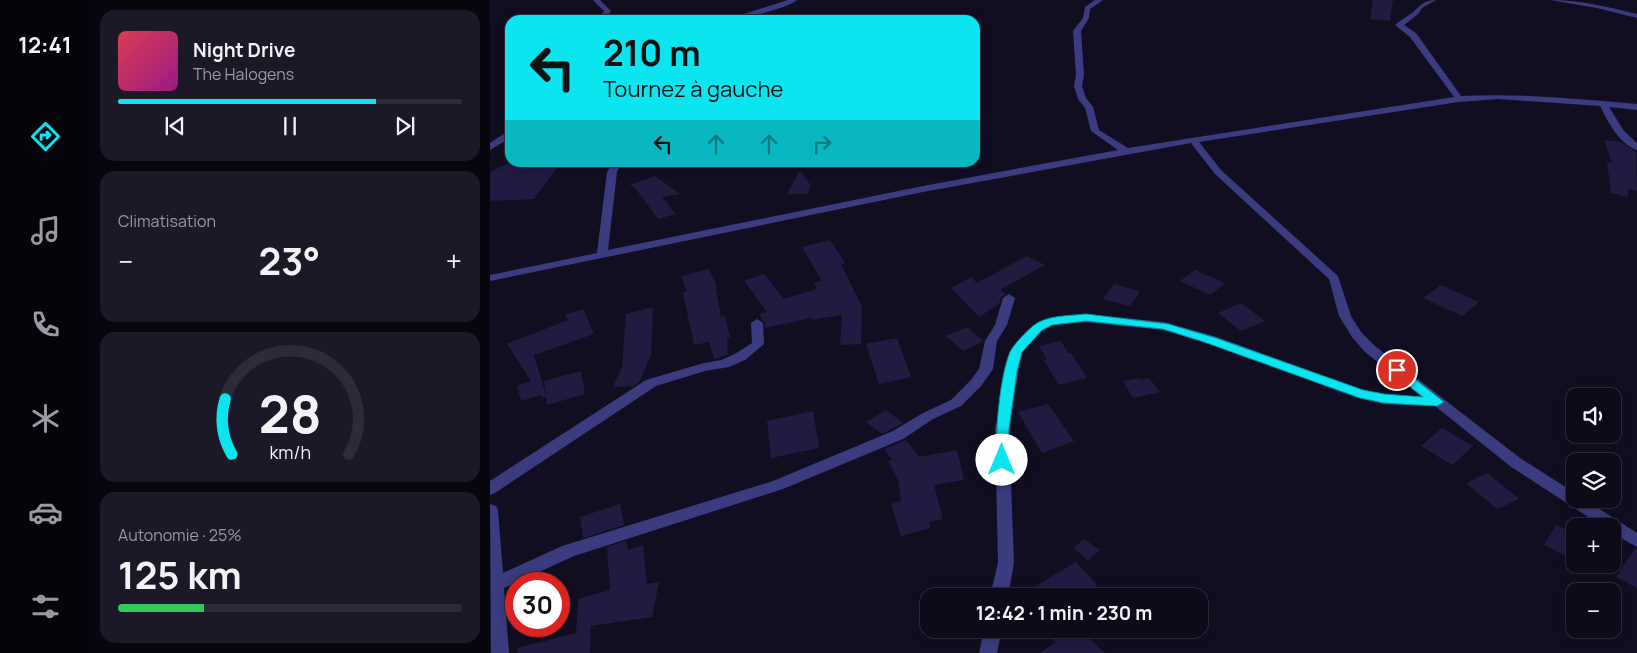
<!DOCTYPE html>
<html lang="fr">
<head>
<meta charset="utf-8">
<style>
	:root { --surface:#0d0a1a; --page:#1b1827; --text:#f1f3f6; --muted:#9a9aa2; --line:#2d2b39; --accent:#0ae5f0 }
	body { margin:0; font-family:Manrope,sans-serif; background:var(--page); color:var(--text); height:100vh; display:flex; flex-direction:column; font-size:19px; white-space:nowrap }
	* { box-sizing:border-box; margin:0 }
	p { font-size:16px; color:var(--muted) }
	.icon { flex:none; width:28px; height:28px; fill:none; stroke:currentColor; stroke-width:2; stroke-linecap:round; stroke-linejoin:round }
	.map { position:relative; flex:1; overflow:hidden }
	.details { display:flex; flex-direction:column; gap:10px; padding:10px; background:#07060e; width:400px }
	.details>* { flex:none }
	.top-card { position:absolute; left:15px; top:15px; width:475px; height:152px; border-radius:15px; box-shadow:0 2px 12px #0003,0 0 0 1px var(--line); background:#0ae5f0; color:#111; overflow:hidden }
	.buttons { position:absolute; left:1076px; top:388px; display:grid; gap:10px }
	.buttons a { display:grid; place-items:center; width:55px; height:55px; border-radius:10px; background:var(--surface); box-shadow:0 2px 12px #0003,0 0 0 1px var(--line); font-size:25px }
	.speed { position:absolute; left:15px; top:572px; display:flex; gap:10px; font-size:25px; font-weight:700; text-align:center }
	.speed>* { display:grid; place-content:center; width:65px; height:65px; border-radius:50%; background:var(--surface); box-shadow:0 2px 12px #0003,0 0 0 1px var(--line); line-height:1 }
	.speed .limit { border:8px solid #d22; background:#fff; color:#111 }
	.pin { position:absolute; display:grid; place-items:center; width:42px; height:42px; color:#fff; margin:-21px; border:2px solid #fff; border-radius:50%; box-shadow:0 1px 5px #0007 }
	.me { position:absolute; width:55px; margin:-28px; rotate:0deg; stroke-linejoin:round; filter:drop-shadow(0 0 4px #0008) }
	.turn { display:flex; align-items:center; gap:18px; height:105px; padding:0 15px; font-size:22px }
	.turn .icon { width:65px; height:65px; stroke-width:2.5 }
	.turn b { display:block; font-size:35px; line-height:42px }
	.lanes { display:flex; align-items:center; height:48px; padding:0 15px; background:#0003; justify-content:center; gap:25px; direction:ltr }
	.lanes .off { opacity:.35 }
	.big { font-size:38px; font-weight:700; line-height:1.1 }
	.details .tile { flex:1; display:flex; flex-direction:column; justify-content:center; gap:8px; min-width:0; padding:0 18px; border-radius:15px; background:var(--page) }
	.details .dial { align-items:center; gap:0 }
	.dial svg { height:130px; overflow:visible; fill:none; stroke:var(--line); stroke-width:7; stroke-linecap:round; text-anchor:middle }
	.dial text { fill:var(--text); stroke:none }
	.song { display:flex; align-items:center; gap:15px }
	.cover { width:60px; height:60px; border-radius:8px; background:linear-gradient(135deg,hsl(350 70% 55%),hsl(310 70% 35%)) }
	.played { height:5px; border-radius:2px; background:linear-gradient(90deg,var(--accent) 75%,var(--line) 75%) }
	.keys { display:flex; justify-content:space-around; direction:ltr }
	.heat { display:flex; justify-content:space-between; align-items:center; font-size:28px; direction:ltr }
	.charge { height:8px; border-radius:4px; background:linear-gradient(90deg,#34c759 25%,var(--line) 0) }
	.trip { position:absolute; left:430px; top:588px; width:288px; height:50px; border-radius:15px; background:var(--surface); box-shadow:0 2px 12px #0003,0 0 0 1px var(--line); font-weight:700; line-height:50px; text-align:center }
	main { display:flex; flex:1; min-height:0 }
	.menu { display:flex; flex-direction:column; width:90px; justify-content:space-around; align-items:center; background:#05040a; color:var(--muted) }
	.menu .icon { width:35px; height:35px }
	.menu .on { color:var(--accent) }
	.menu b { font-size:22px; color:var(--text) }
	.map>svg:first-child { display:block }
	.building { fill:#211b42 }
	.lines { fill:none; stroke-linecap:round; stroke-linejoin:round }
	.minor { fill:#3b3c7f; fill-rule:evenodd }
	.route { fill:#0ae5f0; stroke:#06959c }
</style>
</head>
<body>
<main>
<nav class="menu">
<b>12:41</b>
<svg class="icon on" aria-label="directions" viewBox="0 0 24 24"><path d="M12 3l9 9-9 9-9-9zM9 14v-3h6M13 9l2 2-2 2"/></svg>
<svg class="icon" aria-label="music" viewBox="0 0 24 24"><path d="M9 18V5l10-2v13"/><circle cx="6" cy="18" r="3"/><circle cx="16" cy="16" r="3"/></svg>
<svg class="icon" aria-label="phone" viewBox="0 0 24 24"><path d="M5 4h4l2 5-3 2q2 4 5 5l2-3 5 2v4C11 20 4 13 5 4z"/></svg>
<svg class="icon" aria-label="climate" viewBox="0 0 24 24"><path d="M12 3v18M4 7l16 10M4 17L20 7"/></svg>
<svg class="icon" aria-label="car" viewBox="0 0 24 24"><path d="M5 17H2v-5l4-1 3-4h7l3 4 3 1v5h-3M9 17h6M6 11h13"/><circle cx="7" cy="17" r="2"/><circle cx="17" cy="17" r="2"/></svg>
<svg class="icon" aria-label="filters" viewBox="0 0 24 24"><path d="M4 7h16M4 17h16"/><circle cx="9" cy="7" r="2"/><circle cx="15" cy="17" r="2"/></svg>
</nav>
<section class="details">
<div class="tile">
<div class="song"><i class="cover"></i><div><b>Night Drive</b><p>The Halogens</p></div></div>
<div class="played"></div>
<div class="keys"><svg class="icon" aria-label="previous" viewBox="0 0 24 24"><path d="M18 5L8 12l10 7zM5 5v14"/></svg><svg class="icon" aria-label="pause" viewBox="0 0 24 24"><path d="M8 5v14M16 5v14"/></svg><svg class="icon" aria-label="next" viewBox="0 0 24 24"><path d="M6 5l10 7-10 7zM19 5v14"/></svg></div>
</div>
<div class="tile"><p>Climatisation</p>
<div class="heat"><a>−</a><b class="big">23°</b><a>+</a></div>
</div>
<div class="tile dial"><svg viewBox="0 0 100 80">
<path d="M14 69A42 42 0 1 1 86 69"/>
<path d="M14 69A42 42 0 0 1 10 35" stroke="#0ae5f0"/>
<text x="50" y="56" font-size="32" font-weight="700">28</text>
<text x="50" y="72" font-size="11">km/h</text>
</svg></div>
<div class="tile"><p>Autonomie · 25%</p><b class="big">125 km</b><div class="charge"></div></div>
</section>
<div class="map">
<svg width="1147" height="653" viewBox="0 0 1147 653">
	<rect width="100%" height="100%" fill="#110e22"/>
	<g class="building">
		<path d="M883,0H903L900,21L880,19Z"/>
		<path d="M1114,140L1131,142L1146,152L1147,191L1138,189V197L1121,193L1117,162H1122Z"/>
		<path d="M21,162H71L44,199L0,201V172Z"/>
		<path d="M310,170L321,186L317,194H297Z"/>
		<path d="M165,176L190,194L172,197L186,214L168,219L146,189L140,185Z"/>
		<path d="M340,240L355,263L351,264L372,307L371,344L350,345L352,315L321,320V318L275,328V323L271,319L270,313L277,312L254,281L274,274L294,299L327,289L324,283L332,281L312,247Z"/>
		<path d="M537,256L555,265L510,290L516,294L511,297L509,304L489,317L461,288L481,277L487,283Z"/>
		<path d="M219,269L225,282L231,317L235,316L240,337L237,338L238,355L224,359L219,342L204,345L193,293L197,292L191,276Z"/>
		<path d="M705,270L735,283L720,295L690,281Z"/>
		<path d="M624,284L650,291L640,306L613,299Z"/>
		<path d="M951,285L989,302L972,316L933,298Z"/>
		<path d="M751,303L775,321L751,331L728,313Z"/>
		<path d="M163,307L161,355L149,382L143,386L123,387L132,367L136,314Z"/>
		<path d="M93,309L104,334L44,355L56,395L54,381L91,371L95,394L57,405L56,397L53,398L51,395L31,401L27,386L41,381L17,344L78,320L75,315Z"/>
		<path d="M477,327L493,341L473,351L456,336Z"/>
		<path d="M407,338L421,377L389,384L376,344Z"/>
		<path d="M571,341L579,354L581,353L597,378L569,385L554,360L557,359L549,346Z"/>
		<path d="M649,378L650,380L659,378L670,392L643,398L633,381Z"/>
		<path d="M558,404L584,441L552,453L528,412Z"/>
		<path d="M396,410L413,423L392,434L376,422Z"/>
		<path d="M323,411L329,448L281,458L277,421Z"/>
		<path d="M952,428L983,446L962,465L931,446Z"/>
		<path d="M416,440L429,457L467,450L474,480L444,485L453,519L439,522L440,528L411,536L401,504L411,501L408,479L398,461L402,460L394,449Z"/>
		<path d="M997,473L1012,485L1029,499L1007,509L976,483Z"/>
		<path d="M130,504L134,525L93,538L90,517Z"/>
		<path d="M1066,525L1085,534V560L1054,545Z"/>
		<path d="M594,539L610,550L598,560L583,548Z"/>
		<path d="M136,541L138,550L153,545L157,584L169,582L162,617L101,626L100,653H28L27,648L86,633L88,599L120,590L117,547Z"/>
		<path d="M1145,548L1147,549V588L1126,577Z"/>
		<path d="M586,562L607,585L588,596H529Z"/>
		<path d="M552,629H614L600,639L615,653H550L566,642Z"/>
	</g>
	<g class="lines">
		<g class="minor">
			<path d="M103,0H110L121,11L115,20H108L114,11Z"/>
			<path d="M298,0H307C296,9 249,20 235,20Z"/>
			<path d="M605,0H613L600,9L599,18L591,31L594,75L592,86L596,98L603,107L609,130L638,148L964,97L920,37L905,25C910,20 917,17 922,13C931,5 934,0 946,0L932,8L928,14L914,25L926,33L971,96C1030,93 1089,99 1147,104V110L1119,107L1134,131L1147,143V150C1129,144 1118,122 1110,106L1008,99L969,102L709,142L731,170L848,276L861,316L871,332L885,346L1030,458L1085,493V499H1094L1147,533V547L1122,533V526H1112L1020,466L945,406L894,404L865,397L717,343L673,330L595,322L563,325L552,331L532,352L528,371L519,429L524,563L518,596H500L508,563L505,429L520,351L544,325L560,318L595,314L674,322L727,337L873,390L894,394L932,397L875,352L862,337L849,316L839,279L725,174L701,143L433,192L0,281V275L107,253L117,172L123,162H132L127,172L118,250L433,186L628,150L601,131L595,108L588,99L584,86L586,75L583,31L593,18L595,7Z"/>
			<path d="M1060,0C1090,0 1118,7 1147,14V18L1107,8Z"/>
			<path d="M20,130V138L0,150V143Z"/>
			<path d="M519,294L525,298L517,325L507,341L503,369L491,386L471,406L443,419L413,439L293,489L84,556L14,588L19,653H1L0,504L6,506L8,510L13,573L72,546L283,481L403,431L433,413L461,400L481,380L489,369L495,341L505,325L513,298Z"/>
			<path d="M267,319L273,323L274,344L255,360L239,367L215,371L166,386L5,493L0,495V481L156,380L214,363L231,360L245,354L262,343L261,323Z"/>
			<path d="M494,629H512L507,653H489Z"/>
		</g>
	</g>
	<path class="route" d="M596,314L678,324L726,338L873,390L894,394L933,397L903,373L901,370L903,368H911L954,402L947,406L894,403L870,398L717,343L673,329L596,321L562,325L552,330L532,352L527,371L519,429V460L517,463H508L506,460C506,430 509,380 520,352C524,344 536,332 543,326C556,315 579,316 596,314Z"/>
</svg>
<div class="buttons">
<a><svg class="icon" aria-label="sound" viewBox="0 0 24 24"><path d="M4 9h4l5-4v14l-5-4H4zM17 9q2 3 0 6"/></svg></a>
<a><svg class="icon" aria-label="layers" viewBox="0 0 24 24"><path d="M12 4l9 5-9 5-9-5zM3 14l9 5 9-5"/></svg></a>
<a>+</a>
<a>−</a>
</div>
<div class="speed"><div class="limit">30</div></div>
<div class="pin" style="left:907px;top:370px;background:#d93025"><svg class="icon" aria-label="arrive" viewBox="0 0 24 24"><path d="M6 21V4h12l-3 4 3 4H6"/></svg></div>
<svg class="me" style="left:512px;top:460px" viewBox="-20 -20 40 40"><circle r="19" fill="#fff"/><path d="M0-13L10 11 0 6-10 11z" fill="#0ae5f0"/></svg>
<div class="trip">12:42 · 1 min · 230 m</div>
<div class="top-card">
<div class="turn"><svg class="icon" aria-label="left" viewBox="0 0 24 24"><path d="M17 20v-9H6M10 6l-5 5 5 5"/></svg><div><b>210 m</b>Tournez à gauche</div></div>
<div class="lanes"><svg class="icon" aria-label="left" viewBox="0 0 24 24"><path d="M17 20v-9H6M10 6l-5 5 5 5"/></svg><svg class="icon off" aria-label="ahead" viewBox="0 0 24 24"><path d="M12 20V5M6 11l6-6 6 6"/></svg><svg class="icon off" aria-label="ahead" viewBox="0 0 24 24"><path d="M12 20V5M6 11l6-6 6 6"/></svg><svg class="icon off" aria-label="right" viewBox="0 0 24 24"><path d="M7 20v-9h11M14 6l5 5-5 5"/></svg></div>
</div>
</div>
</main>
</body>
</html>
